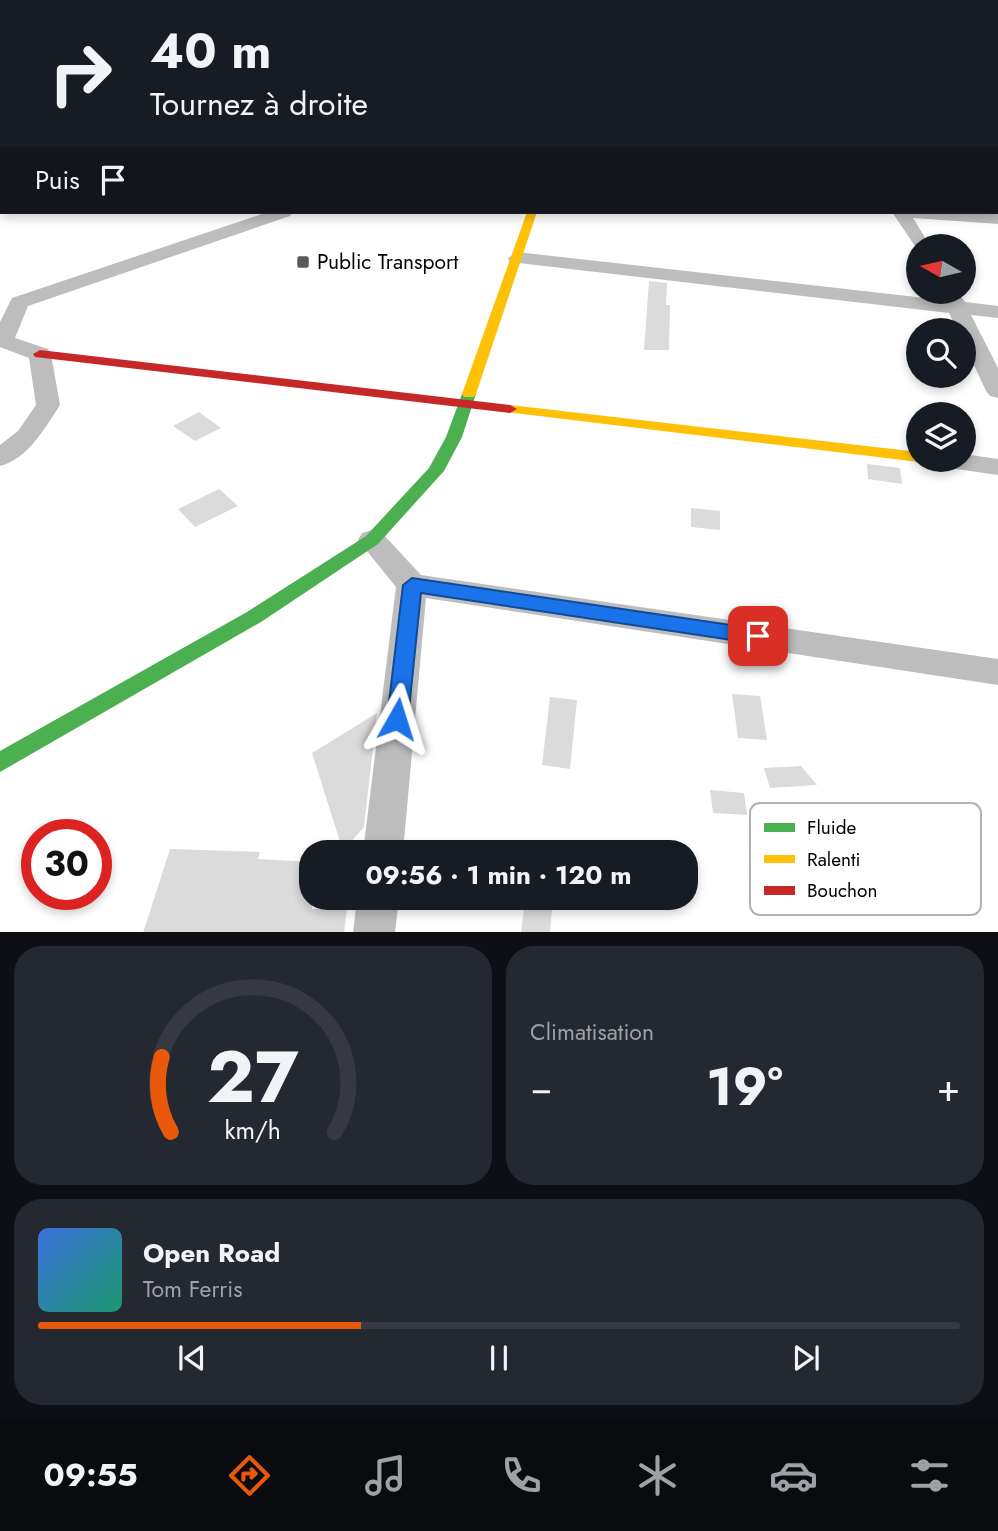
<!DOCTYPE html>
<html lang="fr">
<head>
<meta charset="utf-8">
<style>
	:root { --surface:#171b24; --page:#242831; --text:#f1f3f6; --muted:#9ea1a6; --line:#363941; --accent:#ea580c }
	body { margin:0; font-family:Jost,sans-serif; background:var(--page); color:var(--text); height:100vh; display:flex; flex-direction:column; font-size:26px; white-space:nowrap }
	* { box-sizing:border-box; margin:0 }
	p { font-size:23px; color:var(--muted) }
	.icon { flex:none; width:38px; height:38px; fill:none; stroke:currentColor; stroke-width:2; stroke-linecap:round; stroke-linejoin:round }
	.map { position:relative; height:932px; overflow:hidden }
	.details { display:flex; flex-direction:column; gap:14px; padding:14px; background:#0d0f14; flex:1 }
	.details>* { flex:none }
	.hud { position:absolute; left:0px; top:0px; width:999px; height:214px; box-shadow:0 4px 10px #0003; background:#171b24; color:var(--text); overflow:hidden }
	.needle { width:46px; rotate:278deg }
	.fabs { position:absolute; left:906px; top:234px; display:grid; gap:14px }
	.fabs a { display:grid; place-items:center; width:70px; height:70px; border-radius:50%; background:var(--surface); box-shadow:0 4px 10px #0003; font-size:35px }
	.speed { position:absolute; left:21px; top:819px; display:flex; gap:14px; font-size:35px; font-weight:700; text-align:center }
	.speed>* { display:grid; place-content:center; width:91px; height:91px; border-radius:50%; background:var(--surface); box-shadow:0 4px 10px #0003; line-height:1 }
	.speed .limit { border:10px solid #d22; background:#fff; color:#111 }
	.pin { position:absolute; display:grid; place-items:center; width:60px; height:60px; color:#fff; margin:-30px; border-radius:14px; box-shadow:0 4px 10px #0006 }
	.me { position:absolute; width:77px; margin:-38px; rotate:6deg; stroke-linejoin:round; filter:drop-shadow(0 0 5px #0008) }
	.turn { display:flex; align-items:center; gap:24px; height:147px; padding:0 35px; font-size:32px }
	.turn .icon { width:91px; height:91px; stroke-width:2.5 }
	.turn b { display:block; font-size:49px; line-height:60px }
	.then { display:flex; align-items:center; height:66px; padding:0 35px; background:#0003; gap:14px; font-size:26px }
	.big { font-size:52px; font-weight:700; line-height:1.1 }
	.details .card { flex:1; display:flex; flex-direction:column; justify-content:center; gap:10px; min-width:0; padding:0 24px; border-radius:28px; background:var(--page) }
	.details .dial { align-items:center; gap:0 }
	.dial svg { height:182px; overflow:visible; fill:none; stroke:var(--line); stroke-width:7; stroke-linecap:round; text-anchor:middle }
	.dial text { fill:var(--text); stroke:none }
	.song { display:flex; align-items:center; gap:21px }
	.cover { width:84px; height:84px; border-radius:10px; background:linear-gradient(135deg,hsl(220 70% 55%),hsl(160 70% 35%)) }
	.played { height:7px; border-radius:4px; background:linear-gradient(90deg,var(--accent) 35%,var(--line) 35%) }
	.keys { display:flex; justify-content:space-around; direction:ltr }
	.heat { display:flex; justify-content:space-between; align-items:center; font-size:38px; direction:ltr }
	.details .tiles { flex:1; display:grid; gap:14px; grid-template-columns:1fr 1fr }
	.card:last-child { grid-column:span 2 }
	.trip { position:absolute; left:299px; top:840px; width:399px; height:70px; border-radius:28px; background:var(--surface); box-shadow:0 4px 10px #0003; font-weight:700; line-height:70px; text-align:center }
	.tabs { display:flex; height:112px; justify-content:space-around; align-items:center; background:#090b0e; color:var(--muted) }
	.tabs .icon { width:49px; height:49px }
	.tabs .selected { color:var(--accent) }
	.tabs b { font-size:32px; color:var(--text) }
	.map>svg:first-child { display:block }
	.lines { fill:none; stroke-linecap:round; stroke-linejoin:round }
	.stream { stroke:#bababa; stroke-width:2.5 }
	.building { fill:#dbdbdb }
	.street { fill:#bdbdbd; fill-rule:evenodd }
	.fast { fill:#4caf50; fill-rule:evenodd }
	.slow { fill:#ffc107; fill-rule:evenodd }
	.jam { fill:#c62828; fill-rule:evenodd }
	.route { fill:#1a73e8; stroke:#114b97; stroke-width:2 }
	.poi-dot { fill:#595959; stroke:#fff; stroke-width:2.5 }
	.labels { text-anchor:middle; dominant-baseline:central; stroke-width:7; stroke-linejoin:round; paint-order:stroke }
	.far-poi-label { font-size:21px; fill:#000; stroke:#fff; text-anchor:start }
	.key { fill:#fff; stroke:#b2b2b2; stroke-width:2 }
	.key-label { font-size:19px; fill:#000 }
</style>
</head>
<body>
<div class="map">
<svg width="998" height="933" viewBox="0 0 998 933">
	<rect width="100%" height="100%" fill="#fff"/>
	<g class="lines">
		<path class="stream" d="M370,2L379,0"/>
	</g>
	<g class="building">
		<path d="M649,281L667,283L666,305H670L669,350H644Z"/>
		<path d="M199,412L221,428L195,441L173,426Z"/>
		<path d="M867,464L900,468L902,484L868,479Z"/>
		<path d="M219,489L238,506L195,527L178,509Z"/>
		<path d="M691,508L720,511V530L691,527Z"/>
		<path d="M732,694L760,696L767,740L738,738Z"/>
		<path d="M550,697L577,700L570,769L542,765Z"/>
		<path d="M377,713L364,827L343,851L312,753Z"/>
		<path d="M801,766L817,785L770,788L764,768Z"/>
		<path d="M710,790L744,793L747,815L713,813Z"/>
		<path d="M170,849L260,852L258,859L312,862V909H347L344,933H143Z"/>
		<path d="M524,907L552,910L550,933H521Z"/>
	</g>
	<g class="lines">
		<g class="street">
			<rect x="118" y="0" width="10" height="2"/>
			<path d="M255,0H265L266,2H256Z"/>
			<path d="M485,0H499L484,2Z"/>
			<rect x="669" y="0" width="10" height="2"/>
			<path d="M805,0H815L816,2H806Z"/>
			<path d="M956,0H998V4V2Z"/>
			<path d="M268,212H293L290,216L28,306L15,338L48,349L51,354L60,405C45,428 28,459 0,466V445L18,431L36,405L29,358L0,347V322L12,298Z"/>
			<path d="M892,212L998,214V224L913,218L931,247H919V252Z"/>
			<path d="M517,252L943,300L946,295H960L965,302L998,306V318L971,315L998,368V398L990,396L986,391L964,344V331H958L949,313L510,262L508,258Z"/>
			<path d="M964,454L998,459V475L935,466L931,460H964Z"/>
			<path d="M372,530L382,533L421,575L998,659V685L426,598L403,852H363L396,587L358,540L362,533Z"/>
			<path d="M357,898H399L395,933H353Z"/>
		</g>
		<g class="fast">
			<rect x="0" y="10" width="2" height="4"/>
			<path d="M469,390L476,394L462,437L444,471L378,544L261,622L0,772V751L247,612L366,536L429,468L446,437L462,394Z"/>
		</g>
		<g class="slow">
			<path d="M527,212H537L476,394L474,397H464L462,394Z"/>
			<path d="M510,405L919,452V460H925L919,462L505,412L503,409Z"/>
		</g>
		<path class="jam" d="M40,350L510,405L517,409L510,413L35,357L33,354Z"/>
	</g>
	<path class="route" d="M412,578L758,629L765,631L768,636L765,642L758,644L421,593L408,719L405,725L397,728L390,725L387,719L403,585Z"/>
	<rect class="poi-dot" x="296" y="255" width="14" height="14" rx="3.5"/>
	<g class="labels">
		<g class="far-poi-label">
			<text x="317" y="262">Public Transport</text>
		</g>
	</g>
	<rect x="750" y="803" width="231" height="112" rx="10" class="key"/>
	<rect x="764" y="823" width="31" height="9" fill="#4caf50"/>
	<rect x="764" y="855" width="31" height="8" fill="#ffc107"/>
	<rect x="764" y="886" width="31" height="9" fill="#c62828"/>
	<g class="key-label">
		<text x="807" y="834">Fluide</text>
		<text x="807" y="866">Ralenti</text>
		<text x="807" y="897">Bouchon</text>
	</g>
</svg>
<div class="fabs">
<a><svg class="needle" viewBox="-14 -14 28 28"><path d="M0-13l5 13h-10z" fill="#e53935"/><path d="M0 13l5-13h-10z" fill="#9ea1a6"/></svg></a>
<a><svg class="icon" aria-label="search" viewBox="0 0 24 24"><circle cx="10" cy="10" r="6"/><path d="M15 15l6 6"/></svg></a>
<a><svg class="icon" aria-label="layers" viewBox="0 0 24 24"><path d="M12 4l9 5-9 5-9-5zM3 14l9 5 9-5"/></svg></a>
</div>
<div class="speed"><div class="limit">30</div></div>
<div class="pin" style="left:758px;top:636px;background:#d93025"><svg class="icon" aria-label="arrive" viewBox="0 0 24 24"><path d="M6 21V4h12l-3 4 3 4H6"/></svg></div>
<svg class="me" style="left:397px;top:719px" viewBox="-20 -20 40 40"><path d="M0-17L14 15 0 8-14 15z" fill="#1a73e8" stroke="#fff" stroke-width="4"/></svg>
<div class="trip">09:56 · 1 min · 120 m</div>
<div class="hud">
<div class="turn"><svg class="icon" aria-label="right" viewBox="0 0 24 24"><path d="M7 20v-9h11M14 6l5 5-5 5"/></svg><div><b>40 m</b>Tournez à droite</div></div>
<div class="then">Puis<svg class="icon" aria-label="arrive" viewBox="0 0 24 24"><path d="M6 21V4h12l-3 4 3 4H6"/></svg></div>
</div>
</div>
<section class="details">
<div class="tiles">
<div class="card dial"><svg viewBox="0 0 100 80">
<path d="M14 69A42 42 0 1 1 86 69"/>
<path d="M14 69A42 42 0 0 1 10 36" stroke="#ea580c"/>
<text x="50" y="56" font-size="32" font-weight="700">27</text>
<text x="50" y="72" font-size="11">km/h</text>
</svg></div>
<div class="card"><p>Climatisation</p>
<div class="heat"><a>−</a><b class="big">19°</b><a>+</a></div>
</div>
<div class="card">
<div class="song"><i class="cover"></i><div><b>Open Road</b><p>Tom Ferris</p></div></div>
<div class="played"></div>
<div class="keys"><svg class="icon" aria-label="previous" viewBox="0 0 24 24"><path d="M18 5L8 12l10 7zM5 5v14"/></svg><svg class="icon" aria-label="pause" viewBox="0 0 24 24"><path d="M8 5v14M16 5v14"/></svg><svg class="icon" aria-label="next" viewBox="0 0 24 24"><path d="M6 5l10 7-10 7zM19 5v14"/></svg></div>
</div>
</div>
</section>
<nav class="tabs">
<b>09:55</b>
<svg class="icon selected" aria-label="directions" viewBox="0 0 24 24"><path d="M12 3l9 9-9 9-9-9zM9 14v-3h6M13 9l2 2-2 2"/></svg>
<svg class="icon" aria-label="music" viewBox="0 0 24 24"><path d="M9 18V5l10-2v13"/><circle cx="6" cy="18" r="3"/><circle cx="16" cy="16" r="3"/></svg>
<svg class="icon" aria-label="phone" viewBox="0 0 24 24"><path d="M5 4h4l2 5-3 2q2 4 5 5l2-3 5 2v4C11 20 4 13 5 4z"/></svg>
<svg class="icon" aria-label="climate" viewBox="0 0 24 24"><path d="M12 3v18M4 7l16 10M4 17L20 7"/></svg>
<svg class="icon" aria-label="car" viewBox="0 0 24 24"><path d="M5 17H2v-5l4-1 3-4h7l3 4 3 1v5h-3M9 17h6M6 11h13"/><circle cx="7" cy="17" r="2"/><circle cx="17" cy="17" r="2"/></svg>
<svg class="icon" aria-label="filters" viewBox="0 0 24 24"><path d="M4 7h16M4 17h16"/><circle cx="9" cy="7" r="2"/><circle cx="15" cy="17" r="2"/></svg>
</nav>
</body>
</html>
